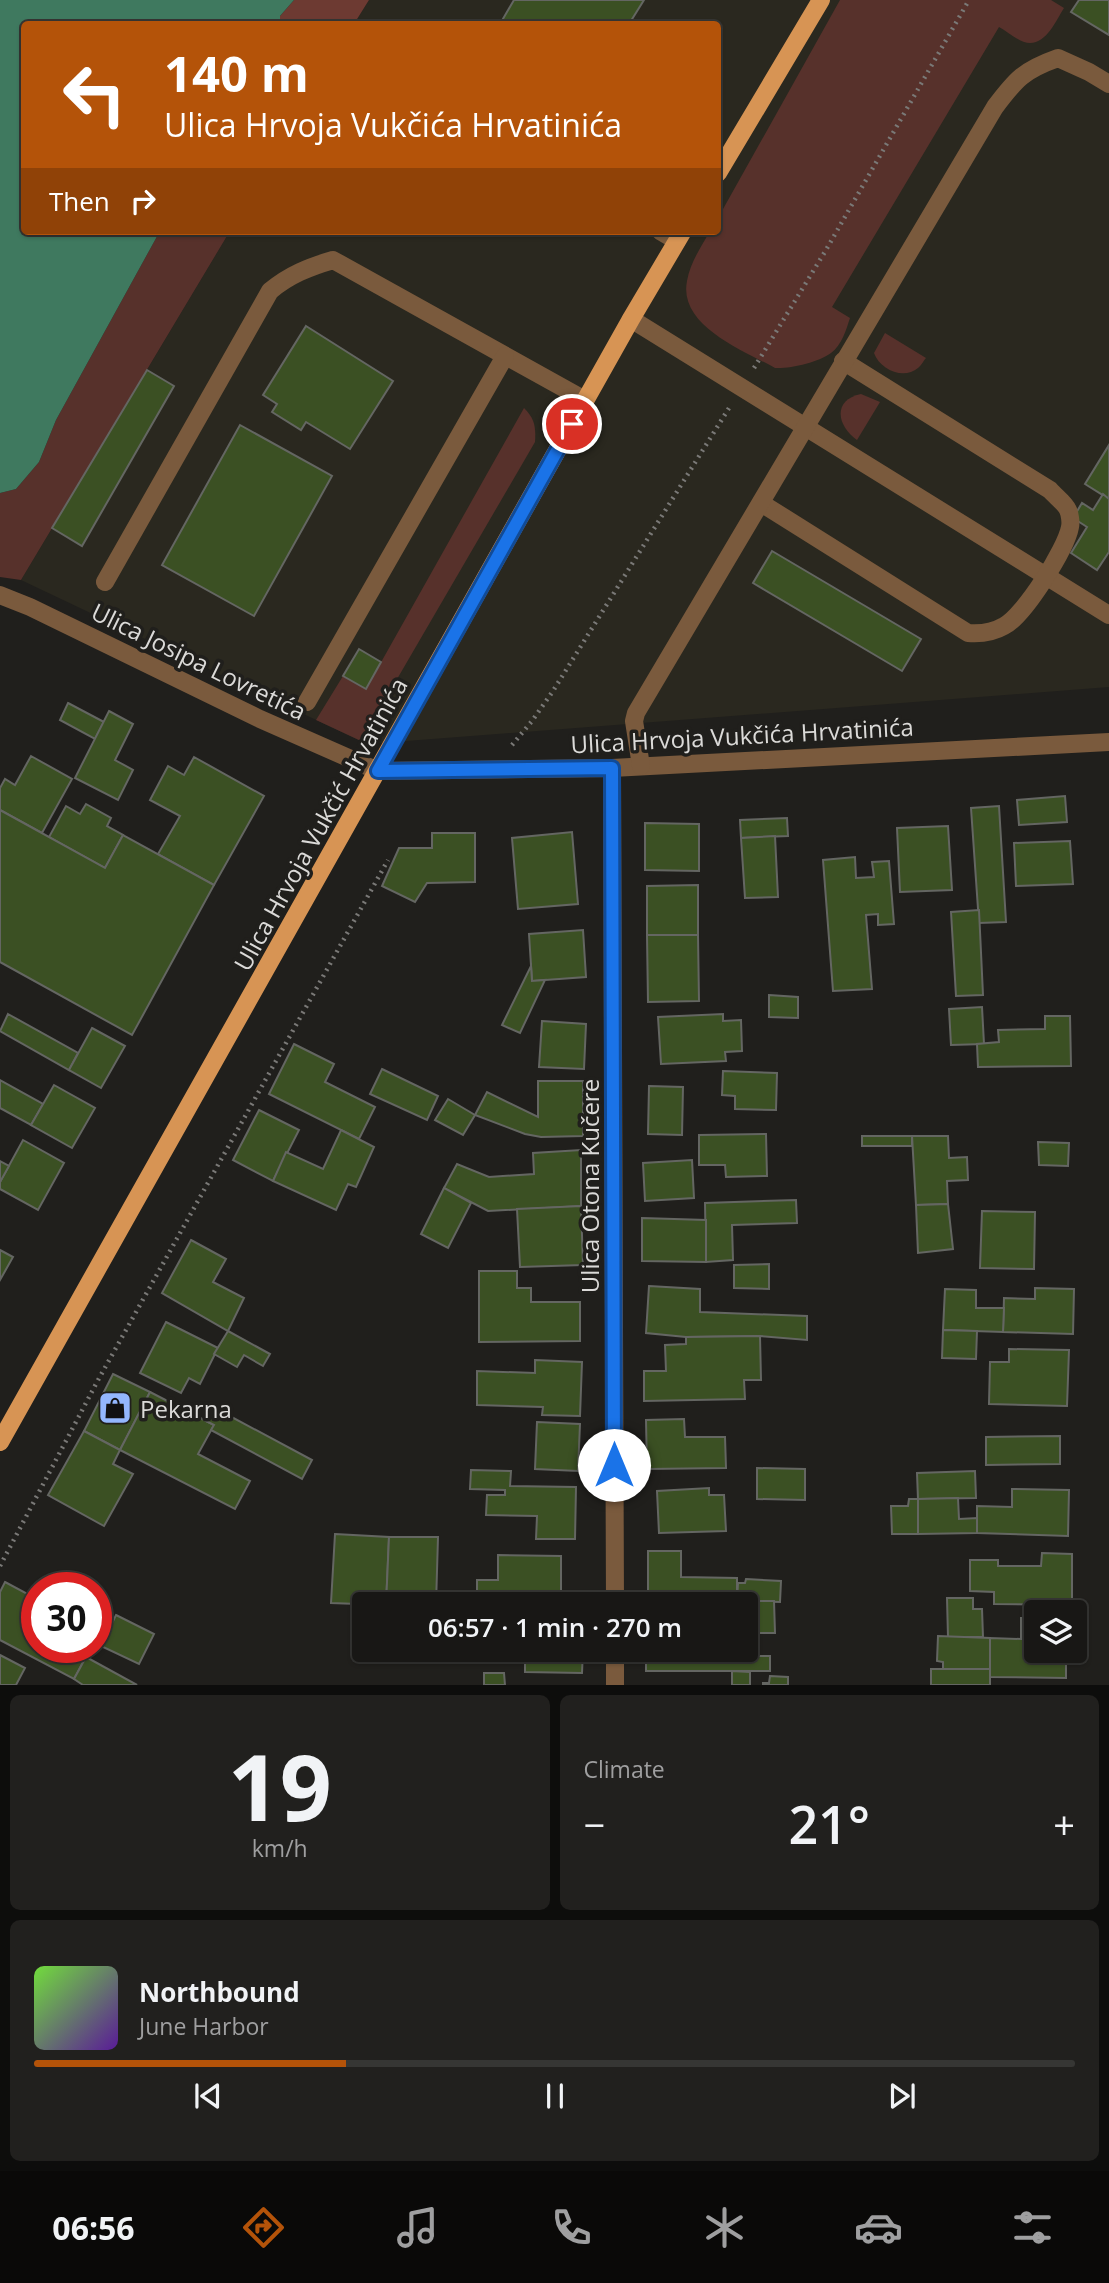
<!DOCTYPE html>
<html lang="en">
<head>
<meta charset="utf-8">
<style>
	:root { --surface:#181715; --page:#21201e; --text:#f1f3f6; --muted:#9f9fa0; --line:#363634; --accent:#b45309 }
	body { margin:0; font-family:"Open Sans",sans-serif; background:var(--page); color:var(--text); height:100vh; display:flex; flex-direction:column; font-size:26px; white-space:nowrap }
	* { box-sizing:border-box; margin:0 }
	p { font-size:23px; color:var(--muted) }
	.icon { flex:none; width:38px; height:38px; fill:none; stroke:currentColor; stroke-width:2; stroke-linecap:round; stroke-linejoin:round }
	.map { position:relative; height:1685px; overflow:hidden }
	.panel { display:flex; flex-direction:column; gap:10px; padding:10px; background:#0d0d0c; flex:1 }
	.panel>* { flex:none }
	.hud { position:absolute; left:21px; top:21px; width:700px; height:214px; border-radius:7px; box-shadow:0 2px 5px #0004,0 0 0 2px var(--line); background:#b45309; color:#fff; overflow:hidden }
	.controls { position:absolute; left:1024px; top:1600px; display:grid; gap:14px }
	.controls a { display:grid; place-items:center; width:63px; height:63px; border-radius:7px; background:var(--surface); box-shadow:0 2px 5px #0004,0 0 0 2px var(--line); font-size:35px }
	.speed { position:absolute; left:21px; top:1572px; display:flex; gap:14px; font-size:35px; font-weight:700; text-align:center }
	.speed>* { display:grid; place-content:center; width:91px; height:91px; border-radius:50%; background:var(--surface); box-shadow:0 2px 5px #0004,0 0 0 2px var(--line); line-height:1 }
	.speed .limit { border:10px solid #d22; background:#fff; color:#111 }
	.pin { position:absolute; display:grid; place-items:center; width:60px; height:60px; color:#fff; margin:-30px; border:4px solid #fff; border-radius:50%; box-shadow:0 2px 7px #0007 }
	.me { position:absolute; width:77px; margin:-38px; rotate:0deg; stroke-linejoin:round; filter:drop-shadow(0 0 5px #0008) }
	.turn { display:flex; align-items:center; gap:24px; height:147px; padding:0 28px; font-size:32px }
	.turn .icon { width:91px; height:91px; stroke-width:2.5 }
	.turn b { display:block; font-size:49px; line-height:60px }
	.then { display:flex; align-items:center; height:66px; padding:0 28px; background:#0003; gap:14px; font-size:26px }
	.big { font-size:52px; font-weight:600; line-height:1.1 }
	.panel .widget { flex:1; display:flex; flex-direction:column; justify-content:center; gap:10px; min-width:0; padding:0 24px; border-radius:10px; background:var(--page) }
	.panel .dial { align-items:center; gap:0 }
	.dial b { font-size:91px; line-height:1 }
	.song { display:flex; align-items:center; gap:21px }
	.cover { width:84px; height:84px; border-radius:10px; background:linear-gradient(135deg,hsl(100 70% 55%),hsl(270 70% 35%)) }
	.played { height:7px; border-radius:4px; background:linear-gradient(90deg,var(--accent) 30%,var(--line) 30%) }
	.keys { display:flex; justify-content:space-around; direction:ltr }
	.heat { display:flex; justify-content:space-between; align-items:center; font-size:38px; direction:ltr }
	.panel .tiles { flex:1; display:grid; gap:10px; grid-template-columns:1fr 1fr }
	.widget:last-child { grid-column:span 2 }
	.trip { position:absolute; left:352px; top:1592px; width:406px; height:70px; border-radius:7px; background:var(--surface); box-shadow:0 2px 5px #0004,0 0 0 2px var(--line); font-weight:600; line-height:70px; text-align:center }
	.tab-bar { display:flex; height:112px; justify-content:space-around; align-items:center; background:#0a0908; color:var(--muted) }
	.tab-bar .icon { width:49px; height:49px }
	.tab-bar .selected { color:var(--accent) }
	.tab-bar b { font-size:32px; color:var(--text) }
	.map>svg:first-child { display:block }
	.built { fill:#2a281f }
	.green { fill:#57312b }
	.forest { fill:#6d3a32 }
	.water { fill:#3f795f }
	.building { fill:#3b5023; stroke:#646662; stroke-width:2 }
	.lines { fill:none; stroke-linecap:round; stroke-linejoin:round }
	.path { stroke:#7a7977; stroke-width:4.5; stroke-dasharray:2 5; stroke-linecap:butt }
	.minor { stroke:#7a5a3d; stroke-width:18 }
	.major { stroke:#d79454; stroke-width:18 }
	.route-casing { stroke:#114b97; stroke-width:18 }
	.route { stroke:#1a73e8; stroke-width:12 }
	.labels { text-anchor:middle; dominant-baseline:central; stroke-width:7; stroke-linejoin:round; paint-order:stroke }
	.street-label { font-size:24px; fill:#dbdad8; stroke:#201f1c }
	.poi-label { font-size:24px; fill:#dbdad8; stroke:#201f1c; text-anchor:start }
</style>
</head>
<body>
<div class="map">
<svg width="1109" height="1685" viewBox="0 0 1109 1685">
	<rect width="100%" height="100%" fill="#201f1c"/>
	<path class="built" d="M369,0H1109V687L367,744L21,580L230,231H718V24H354Z"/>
	<g class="green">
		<path d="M840,0H1051L1064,8C1055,22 1045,48 1024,42C1015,39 1007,31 999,27L832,307L850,318C846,330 842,345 831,353C819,362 790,369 775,368C745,351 678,326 687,281C690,263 701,247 710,231H718V218Z"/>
		<path d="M160,231H230L21,580L0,577V493L16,489L39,462L56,420Z"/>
		<path d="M885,333L926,358C923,361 922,365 918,368C904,380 880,370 874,353Z"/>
		<path d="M861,394L880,402L857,440C837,426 832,400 861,394Z"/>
		<path d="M524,408C535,419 536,427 535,442L361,741L316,720L343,676L366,689Z"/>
	</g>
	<path class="forest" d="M294,0H369L354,24H280V16Z"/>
	<path class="water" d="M0,0H294L280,16V24H24V231H160L56,420L39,462L16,489L0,493Z"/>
	<g class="building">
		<path d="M514,0H644L629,24H500Z"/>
		<path d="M1079,0H1109V35L1071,12Z"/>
		<path d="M306,326L393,381L350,449L306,422L301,430L272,412L277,404L263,395Z"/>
		<path d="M147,370L174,386L82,546L52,528Z"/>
		<path d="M240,425L332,476L254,616L162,565Z"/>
		<path d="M1109,445V499L1085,484Z"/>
		<path d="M1103,494L1109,499V552L1097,570L1071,553L1087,527L1073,518L1082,503L1093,510Z"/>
		<path d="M772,551L921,639L902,671L753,583Z"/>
		<path d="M359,649L381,662L366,689L343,676Z"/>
		<path d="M68,703L104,722L95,739L60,720Z"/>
		<path d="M109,711L133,724L115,760L133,770L118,800L75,778Z"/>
		<path d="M31,756L72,779L42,833L0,810V788L5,779L15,785Z"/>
		<path d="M194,757L264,796L214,885L158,854L180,816L150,800L168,766L184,775Z"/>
		<path d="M1065,796L1067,822L1019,825L1017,800Z"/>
		<path d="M86,804L111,818L107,826L123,835L105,868L49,837L66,806L80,814Z"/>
		<path d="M999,806L1006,922L979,923L971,808Z"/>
		<path d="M0,810L105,868L123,835L214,885L132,1035L0,962Z"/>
		<path d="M787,818L788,836L741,838L740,820Z"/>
		<path d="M645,823L699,824V871L645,870Z"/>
		<path d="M948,826L952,890L900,892L897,828Z"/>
		<path d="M572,832L578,904L518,909L512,838Z"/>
		<path d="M432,833H475V882L427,883L415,902L382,886L399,848H432Z"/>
		<path d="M775,836L778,897L745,898L741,838Z"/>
		<path d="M1070,841L1073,884L1016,886L1014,843Z"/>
		<path d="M855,857L856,878L874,877L872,862L889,861L894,924L878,925V914L866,915L872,989L833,991L823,860Z"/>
		<path d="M698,885V935H647V886Z"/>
		<path d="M979,910L983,995L956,996L951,912Z"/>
		<path d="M583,930L586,977L532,981L529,934Z"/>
		<path d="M647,935H698L699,1001L648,1002Z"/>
		<path d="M531,966L532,981L545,980L520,1033L502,1025Z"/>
		<path d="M769,995L798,997V1018L769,1017Z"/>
		<path d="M982,1007L984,1044L951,1045L949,1009Z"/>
		<path d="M8,1014L78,1053L69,1070L0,1031Z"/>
		<path d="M723,1014V1021L741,1020L742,1051L725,1052L726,1061L661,1064L658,1017Z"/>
		<path d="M1045,1016H1070L1071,1066L978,1067L977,1044L999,1042L998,1030L1045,1029Z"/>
		<path d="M542,1021L586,1024L584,1069L539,1067Z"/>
		<path d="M92,1028L125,1046L101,1088L69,1070Z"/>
		<path d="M294,1044L334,1064L325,1082L375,1107L359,1139L269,1094Z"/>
		<path d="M382,1069L438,1096L427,1120L370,1094Z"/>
		<path d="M723,1071L777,1073L776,1110L735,1109V1096L722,1095Z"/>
		<path d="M0,1080L43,1104L31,1125L0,1108Z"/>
		<path d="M538,1081H583V1136L541,1137L525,1134L475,1115L487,1092L538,1117Z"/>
		<path d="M54,1085L95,1108L72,1148L31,1125Z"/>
		<path d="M649,1086L683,1087L682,1135L648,1134Z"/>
		<path d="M448,1099L475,1115L463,1135L435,1120Z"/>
		<path d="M259,1110L299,1130L273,1181L233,1160Z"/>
		<path d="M341,1130L374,1147L356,1187L348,1184L336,1210L273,1181L286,1152L323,1169Z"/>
		<path d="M766,1134L767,1176L726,1177L725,1165H699V1135Z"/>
		<rect x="862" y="1136" width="50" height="10"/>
		<path d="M912,1136H948L949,1158L967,1157L968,1180L947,1181L948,1204L916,1205Z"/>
		<path d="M23,1140L64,1163L38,1210L0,1189V1182Z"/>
		<path d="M1038,1142L1069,1143L1068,1166L1039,1165Z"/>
		<path d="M581,1150V1206L488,1211L444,1188L457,1164L489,1177L534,1174L533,1153Z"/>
		<path d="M692,1160L694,1198L645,1201L643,1163Z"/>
		<path d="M0,1161L9,1166L0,1182Z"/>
		<path d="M444,1188L471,1203L448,1248L421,1234Z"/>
		<path d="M796,1200L797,1223L732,1225L733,1260L706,1262L705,1203Z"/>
		<path d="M948,1204L953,1249L918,1253L916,1205Z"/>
		<path d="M581,1206L583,1265L520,1267L517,1209Z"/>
		<path d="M982,1211L1035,1212L1034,1269L980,1268Z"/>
		<path d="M642,1218L706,1220V1262L642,1261Z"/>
		<path d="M191,1240L226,1259L213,1282L244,1298L228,1331L162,1293Z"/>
		<path d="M0,1250L13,1257L0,1280Z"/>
		<path d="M769,1264V1289L734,1288V1265Z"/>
		<path d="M479,1271H517V1288H531V1302H580V1341L479,1342Z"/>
		<path d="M649,1286L700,1289V1312L807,1316V1340L760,1336L686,1337L646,1333Z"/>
		<path d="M1035,1288L1074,1289L1073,1334L1003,1332L1004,1298L1035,1299Z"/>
		<path d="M945,1289L976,1290V1308H1004L1003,1332L943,1330Z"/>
		<path d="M166,1322L218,1348L200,1384L189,1378L181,1393L140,1373Z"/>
		<path d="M943,1330L977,1331L976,1359L942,1358Z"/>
		<path d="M228,1331L270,1354L263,1366L244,1355L237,1367L214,1354Z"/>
		<path d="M760,1336L761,1380H744L745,1399L644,1401V1371H666L665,1345L686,1344V1337Z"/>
		<path d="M1009,1349L1069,1350L1067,1406L989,1404L990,1362H1009Z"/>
		<path d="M535,1360L582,1362L580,1416L542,1415L543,1407L477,1405V1371L535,1373Z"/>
		<path d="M113,1374L150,1392L120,1450L84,1431Z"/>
		<path d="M150,1392L214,1425L198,1454L250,1481L235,1509L120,1450Z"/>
		<path d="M213,1407L312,1460L302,1479L211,1430L214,1425L206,1421Z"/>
		<path d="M684,1419L685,1437H725L726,1468L647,1469L646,1420Z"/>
		<path d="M537,1422L580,1424L578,1471L535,1469Z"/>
		<path d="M84,1431L120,1450L113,1464L133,1474L104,1526L48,1495Z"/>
		<path d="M1060,1436V1464L986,1465V1437Z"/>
		<path d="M757,1468L805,1469V1500L757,1499Z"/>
		<path d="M471,1470L511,1471L510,1486L576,1487L575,1539H536L537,1516L486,1515L487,1495H505V1490L470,1489Z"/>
		<path d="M975,1471L976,1498L918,1499L917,1473Z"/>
		<path d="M709,1488V1495H724L726,1531L659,1533L657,1491Z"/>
		<path d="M1012,1489L1069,1490L1068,1536L977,1533V1506L1012,1507Z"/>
		<path d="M958,1498L959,1519L977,1518V1533L918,1534V1499Z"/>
		<path d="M909,1499H918V1534H892L891,1506H908Z"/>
		<path d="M335,1534L389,1537L386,1605L331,1603Z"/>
		<path d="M389,1537H438L436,1605H386Z"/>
		<path d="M648,1551H681V1577L737,1578V1601L648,1599Z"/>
		<path d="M1042,1553L1072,1554V1605L994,1604V1592L970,1591V1560H998V1566H1041Z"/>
		<path d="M498,1555L561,1556V1605H477V1580H498Z"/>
		<path d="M746,1579L781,1581L780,1602L737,1601L738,1583H745Z"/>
		<path d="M5,1582L37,1599V1647H91L74,1679L0,1640V1592Z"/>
		<path d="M947,1598H973V1609H982L983,1637H948Z"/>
		<path d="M737,1601H774L775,1633H749V1623H746V1605H737Z"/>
		<path d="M116,1615L154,1634L139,1664L101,1646Z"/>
		<path d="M1021,1618H1036V1650H1066V1678L990,1677V1638L1021,1639Z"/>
		<path d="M938,1636L990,1638V1669H943V1662L937,1661Z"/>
		<path d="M525,1650H583L582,1673L525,1672Z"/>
		<path d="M646,1650H736V1656H770V1671H646Z"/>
		<path d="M0,1655L25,1668L16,1685H0Z"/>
		<path d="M86,1657L137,1685H83L74,1679Z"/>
		<rect x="931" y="1669" width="59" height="16"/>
		<path d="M732,1671L750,1672V1685H732Z"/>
		<path d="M484,1673H504L505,1685H484Z"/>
		<path d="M770,1676L788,1677V1685H763V1683H769Z"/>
	</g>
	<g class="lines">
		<g class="path">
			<path d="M754,368L826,250L969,0"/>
			<path d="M512,745L532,721L553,691L729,408"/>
			<path d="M0,1566L97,1382L388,860"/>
		</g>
		<g class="minor">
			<path d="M660,231L677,241"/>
			<path d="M631,319L1109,615"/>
			<path d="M761,503L968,633C981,634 992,633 1004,626C1024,616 1066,549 1070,527C1071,523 1070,514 1068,510C1065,503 1055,496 1050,490L843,361"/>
			<path d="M105,582L270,291C289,275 309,267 333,260L585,400"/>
			<path d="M0,595L30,607L260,719L378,771L612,768L1109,742"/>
			<path d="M307,702L505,356"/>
			<path d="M641,766L634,721L636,713L995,107C1016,79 1024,70 1058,58L1089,72L1109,84"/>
			<path d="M612,768L615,1605"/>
			<path d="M615,1650V1685"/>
		</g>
		<g class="major">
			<path d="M718,173L821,0"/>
			<path d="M0,1442L631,319L683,231"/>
		</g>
	</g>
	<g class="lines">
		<defs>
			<path id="route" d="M572,424L378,771L612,768L614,1465"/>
		</defs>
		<use href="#route" class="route-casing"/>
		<use href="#route" class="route"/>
	</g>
	<defs>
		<symbol id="shop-square" viewBox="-11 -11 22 22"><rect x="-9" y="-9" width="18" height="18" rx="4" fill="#93b7fd" stroke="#201f1c"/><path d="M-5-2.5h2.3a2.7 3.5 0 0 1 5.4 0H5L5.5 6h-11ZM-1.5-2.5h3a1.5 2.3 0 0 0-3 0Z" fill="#111"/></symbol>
	</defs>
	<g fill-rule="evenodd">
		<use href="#shop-square" x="96" y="1389" width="38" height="38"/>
	</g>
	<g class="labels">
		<g class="street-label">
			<text transform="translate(199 661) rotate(26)">Ulica Josipa Lovretića</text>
			<text transform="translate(742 735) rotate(-3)">Ulica Hrvoja Vukčića Hrvatinića</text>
			<text transform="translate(320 824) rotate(-61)">Ulica Hrvoja Vukčić Hrvatinića</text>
			<text transform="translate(589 1186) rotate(-90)">Ulica Otona Kučere</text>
		</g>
		<g class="poi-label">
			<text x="140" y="1408">Pekarna</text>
		</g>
	</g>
</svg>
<div class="controls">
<a><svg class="icon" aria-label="layers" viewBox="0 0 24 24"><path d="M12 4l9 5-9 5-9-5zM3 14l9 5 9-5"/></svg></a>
</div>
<div class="speed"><div class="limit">30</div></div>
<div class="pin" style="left:572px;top:424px;background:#d93025"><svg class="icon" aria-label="arrive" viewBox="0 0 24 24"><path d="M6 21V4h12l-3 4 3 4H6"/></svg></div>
<svg class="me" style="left:614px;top:1465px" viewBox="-20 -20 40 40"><circle r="19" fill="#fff"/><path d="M0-13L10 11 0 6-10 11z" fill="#1a73e8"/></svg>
<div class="trip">06:57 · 1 min · 270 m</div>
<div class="hud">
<div class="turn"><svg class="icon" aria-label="left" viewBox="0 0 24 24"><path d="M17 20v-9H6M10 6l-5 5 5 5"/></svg><div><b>140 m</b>Ulica Hrvoja Vukčića Hrvatinića</div></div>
<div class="then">Then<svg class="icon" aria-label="right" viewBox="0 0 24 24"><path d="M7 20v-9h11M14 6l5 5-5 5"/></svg></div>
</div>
</div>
<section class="panel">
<div class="tiles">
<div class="widget dial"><b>19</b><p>km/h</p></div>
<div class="widget"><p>Climate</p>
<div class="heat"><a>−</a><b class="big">21°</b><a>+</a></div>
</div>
<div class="widget">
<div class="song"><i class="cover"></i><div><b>Northbound</b><p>June Harbor</p></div></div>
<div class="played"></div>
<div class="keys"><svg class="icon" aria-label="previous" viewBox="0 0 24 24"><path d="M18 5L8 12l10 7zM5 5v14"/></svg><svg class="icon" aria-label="pause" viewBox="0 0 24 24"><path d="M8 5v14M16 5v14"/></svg><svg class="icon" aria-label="next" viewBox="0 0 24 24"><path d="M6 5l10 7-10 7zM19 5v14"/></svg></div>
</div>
</div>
</section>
<nav class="tab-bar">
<b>06:56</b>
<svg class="icon selected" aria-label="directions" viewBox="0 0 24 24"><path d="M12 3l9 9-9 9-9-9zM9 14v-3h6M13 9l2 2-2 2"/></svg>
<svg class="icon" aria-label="music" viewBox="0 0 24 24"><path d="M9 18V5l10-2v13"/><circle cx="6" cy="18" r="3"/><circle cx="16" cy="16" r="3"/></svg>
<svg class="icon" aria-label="phone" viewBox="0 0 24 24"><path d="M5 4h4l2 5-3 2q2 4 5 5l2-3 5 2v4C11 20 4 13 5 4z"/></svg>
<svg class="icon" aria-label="climate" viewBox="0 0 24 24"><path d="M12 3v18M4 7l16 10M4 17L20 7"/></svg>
<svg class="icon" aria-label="car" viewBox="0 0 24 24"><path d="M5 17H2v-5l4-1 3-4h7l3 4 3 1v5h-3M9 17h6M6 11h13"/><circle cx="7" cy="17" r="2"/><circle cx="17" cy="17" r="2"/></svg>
<svg class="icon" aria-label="filters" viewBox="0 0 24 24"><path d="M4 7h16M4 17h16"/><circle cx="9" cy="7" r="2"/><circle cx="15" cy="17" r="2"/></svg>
</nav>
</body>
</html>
